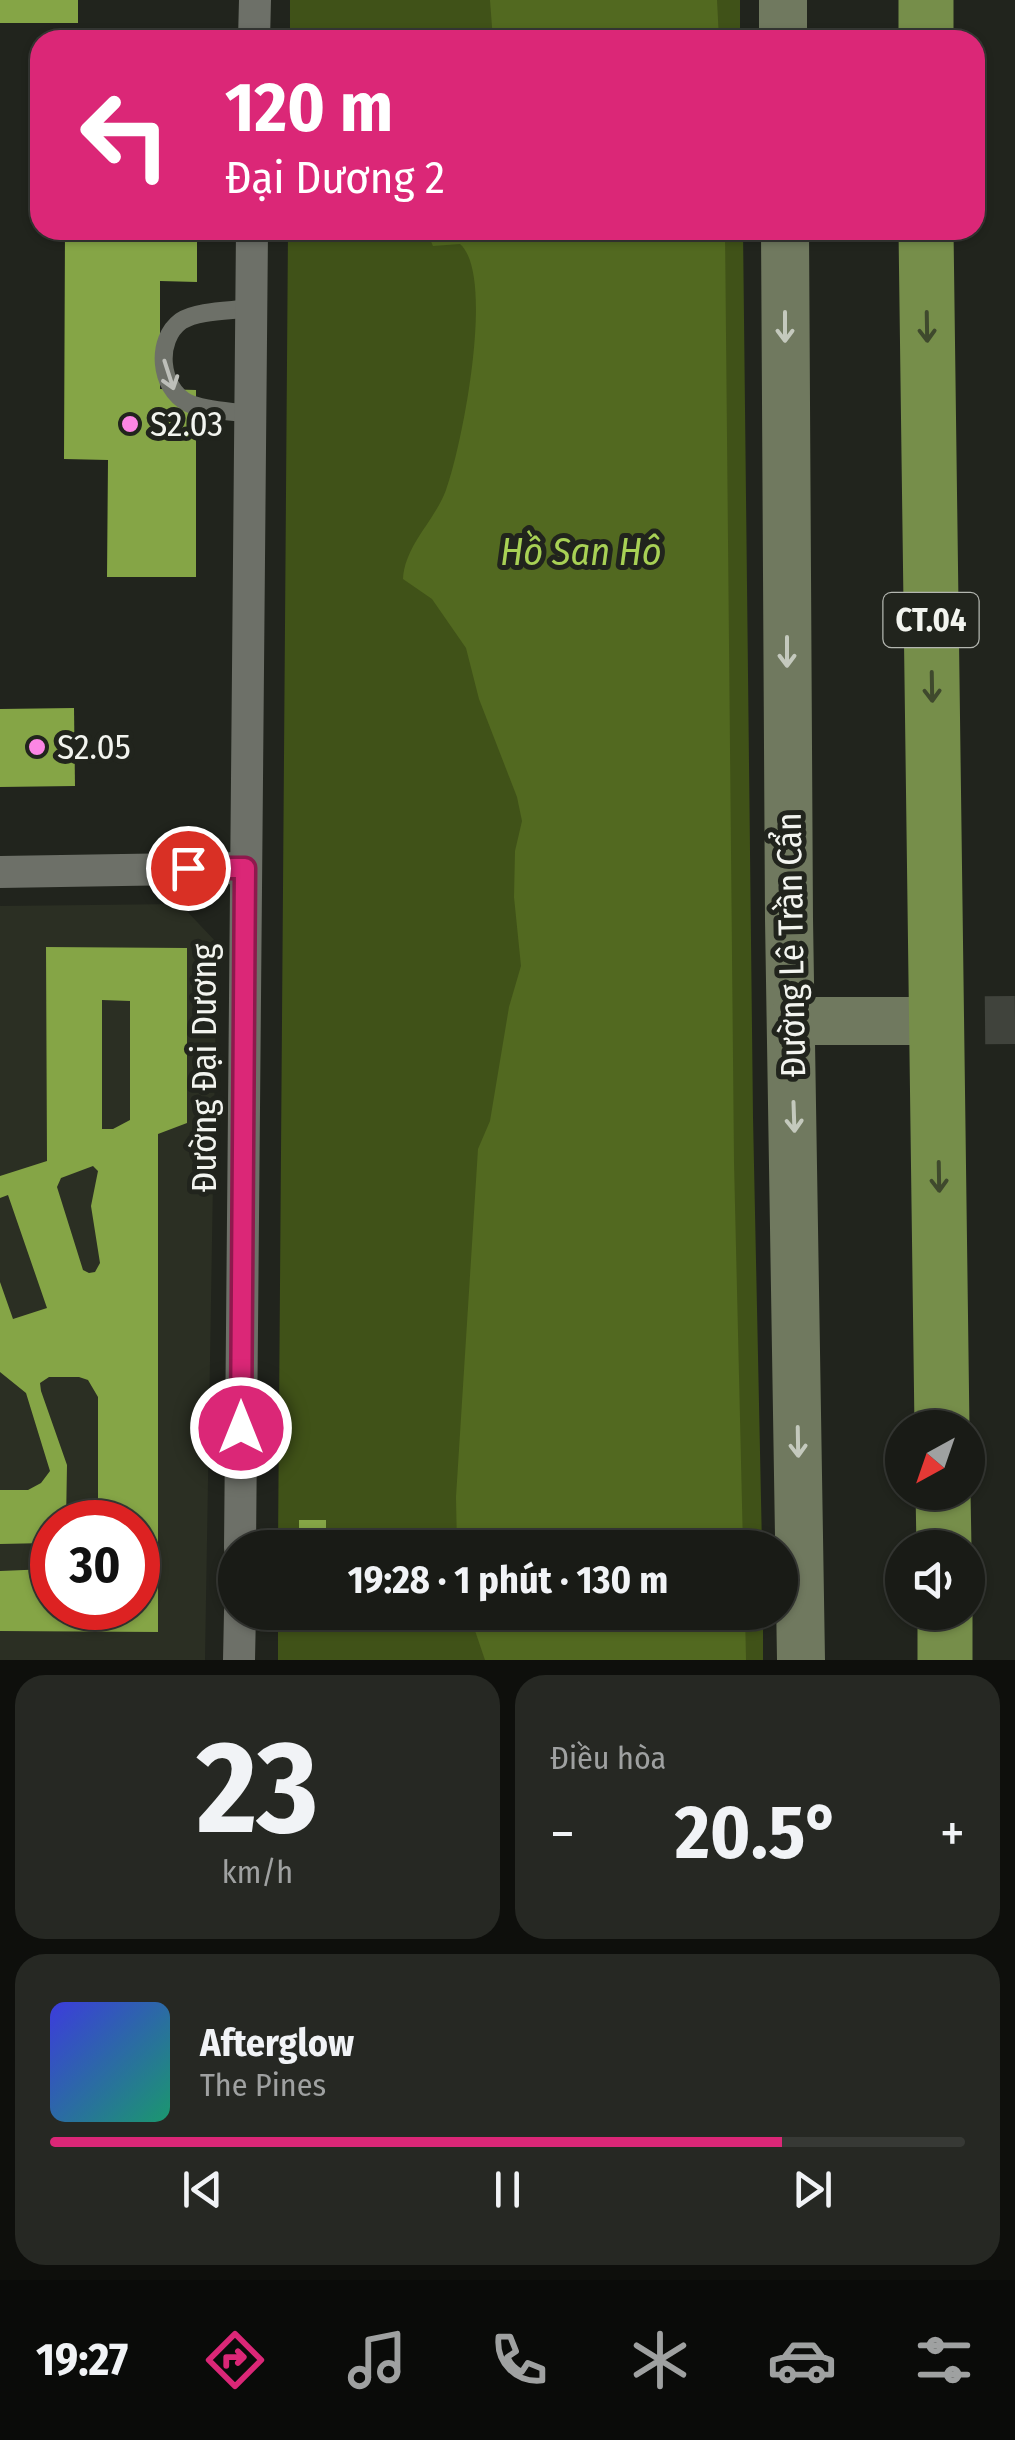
<!DOCTYPE html>
<html lang="vi">
<head>
<meta charset="utf-8">
<style>
	:root { --surface:#191b16; --page:#262823; --text:#f1f3f6; --muted:#9fa1a1; --line:#373935; --accent:#db2777 }
	body { margin:0; font-family:"Fira Sans Condensed",sans-serif; background:var(--page); color:var(--text); height:100vh; display:flex; flex-direction:column; font-size:38px; white-space:nowrap }
	* { box-sizing:border-box; margin:0 }
	p { font-size:32px; color:var(--muted) }
	.icon { flex:none; width:55px; height:55px; fill:none; stroke:currentColor; stroke-width:2; stroke-linecap:round; stroke-linejoin:round }
	.map { position:relative; height:1660px; overflow:hidden }
	.side { display:flex; flex-direction:column; gap:15px; padding:15px; background:#0e0f0c; flex:1 }
	.side>* { flex:none }
	.hud { position:absolute; left:30px; top:30px; width:955px; height:210px; border-radius:30px; box-shadow:0 2px 8px #0004,0 0 0 2px var(--line); background:#db2777; color:#fff; overflow:hidden }
	.needle { width:65px; rotate:220deg }
	.controls { position:absolute; left:885px; top:1410px; display:grid; gap:20px }
	.controls a { display:grid; place-items:center; width:100px; height:100px; border-radius:50%; background:var(--surface); box-shadow:0 2px 8px #0004,0 0 0 2px var(--line); font-size:50px }
	.speed { position:absolute; left:30px; top:1500px; display:flex; gap:20px; font-size:50px; font-weight:700; text-align:center }
	.speed>* { display:grid; place-content:center; width:130px; height:130px; border-radius:50%; background:var(--surface); box-shadow:0 2px 8px #0004,0 0 0 2px var(--line); line-height:1 }
	.speed .limit { border:15px solid #d22; background:#fff; color:#111 }
	.pin { position:absolute; display:grid; place-items:center; width:85px; height:85px; color:#fff; margin:-42px; border:5px solid #fff; border-radius:50%; box-shadow:0 2px 10px #0007 }
	.me { position:absolute; width:110px; margin:-55px; rotate:0deg; stroke-linejoin:round; filter:drop-shadow(0 0 8px #0008) }
	.turn { display:flex; align-items:center; gap:35px; height:210px; padding:0 30px; font-size:45px }
	.turn .icon { width:130px; height:130px; stroke-width:2.5 }
	.turn b { display:block; font-size:70px; line-height:85px }
	.big { font-size:75px; font-weight:700; line-height:1.1 }
	.side .card { flex:1; display:flex; flex-direction:column; justify-content:center; gap:15px; min-width:0; padding:0 35px; border-radius:30px; background:var(--page) }
	.side .dial { align-items:center; gap:0 }
	.dial b { font-size:130px; line-height:1 }
	.song { display:flex; align-items:center; gap:30px }
	.cover { width:120px; height:120px; border-radius:15px; background:linear-gradient(135deg,hsl(240 70% 55%),hsl(160 70% 35%)) }
	.played { height:10px; border-radius:5px; background:linear-gradient(90deg,var(--accent) 80%,var(--line) 80%) }
	.keys { display:flex; justify-content:space-around; direction:ltr }
	.heat { display:flex; justify-content:space-between; align-items:center; font-size:55px; direction:ltr }
	.side .tiles { flex:1; display:grid; gap:15px; grid-template-columns:1fr 1fr }
	.card:last-child { grid-column:span 2 }
	.trip { position:absolute; left:218px; top:1530px; width:580px; height:100px; border-radius:50px; background:var(--surface); box-shadow:0 2px 8px #0004,0 0 0 2px var(--line); font-weight:700; line-height:100px; text-align:center }
	.menu { display:flex; height:160px; justify-content:space-around; align-items:center; background:#0a0b09; color:var(--muted) }
	.menu .icon { width:70px; height:70px }
	.menu .current { color:var(--accent) }
	.menu b { font-size:45px; color:var(--text) }
	.map>svg:first-child { display:block }
	.built { fill:#2b2f23; fill-rule:evenodd }
	.green { fill:#405218 }
	.water { fill:#526920 }
	.building { fill:#85a546; fill-rule:evenodd }
	.lines { fill:none; stroke-linecap:round; stroke-linejoin:round }
	.secondary-tunnel { stroke:#40433c; stroke-width:48; stroke-dasharray:48 24; stroke-linecap:butt }
	.lane { stroke:#6d7068; stroke-width:18 }
	.street { stroke:#6d7068; stroke-width:32 }
	.secondary { stroke:#70795f; stroke-width:48 }
	.highway { stroke:#768e4a; stroke-width:55 }
	.oneway { stroke:#c4c9bd }
	.oneway2 { stroke:#3f492d }
	.oneway3 { stroke:#bdbfb9 }
	.route-casing { stroke:#8e194d; stroke-width:25 }
	.route { stroke:#db2777; stroke-width:18 }
	.poi-dot { fill:#fc86e4; stroke:#21241d; stroke-width:4 }
	.labels { text-anchor:middle; dominant-baseline:central; stroke-width:10; stroke-linejoin:round; paint-order:stroke }
	.shield { fill:#21241d; stroke:#b3b6b0; stroke-width:2.5 }
	.shield-label { font-size:32px; font-weight:bold; fill:#f2f4ef }
	.poi-label { font-size:35px; fill:#f2f4ef; stroke:#21241d; text-anchor:start }
	.street-label { font-size:35px; fill:#f2f4ef; stroke:#21241d }
	.water-label { font-size:38px; font-style:italic; fill:#a8d155; stroke:#21241d }
</style>
</head>
<body>
<div class="map">
<svg width="1015" height="1660" viewBox="0 0 1015 1660">
	<rect width="100%" height="100%" fill="#21241d"/>
	<path class="built" d="M180,904L217,943L205,1660H0V906ZM52,1522H138V1608H52Z"/>
	<g class="green">
		<rect x="290" y="0" width="450" height="40"/>
		<path d="M288,230H743L753,1117L762,1547L278,1548Z"/>
		<rect x="278" y="1613" width="485" height="47"/>
	</g>
	<g class="water">
		<path d="M490,0H717L719,40H493Z"/>
		<path d="M426,230H725L734,1162L743,1547H457L456,1497L478,1149L490,1121L509,1007L521,966L514,897L515,851L522,821L517,797L479,699L466,648L432,599L403,579C405,545 434,522 446,490C462,447 496,275 460,244L433,246Z"/>
		<path d="M469,1613H745L746,1660H485Z"/>
	</g>
	<g class="building">
		<rect x="0" y="0" width="78" height="23"/>
		<path d="M65,230H197V282L160,281V389L196,390V577H107L108,460L64,459Z"/>
		<path d="M74,708L75,786L0,787V709Z"/>
		<path d="M46,947L187,948V1123L158,1134V1632L0,1631V1571L49,1569L47,1543L0,1544V1490H28L41,1483L50,1471L26,1393L0,1372V1282L13,1319L47,1308L8,1195L0,1198V1176L47,1161ZM102,1000L130,1001V1120L113,1129H102ZM93,1166L98,1171L91,1206L100,1263L95,1272L89,1273L83,1270L57,1187L61,1178ZM49,1377H79L88,1380L98,1397V1522H138V1608H52V1522H66L67,1465L41,1391L40,1383Z"/>
		<rect x="299" y="1520" width="27" height="28"/>
	</g>
	<g class="lines">
		<path class="secondary-tunnel" d="M913,1021L1015,1020"/>
		<path class="lane" d="M250,414C231,411 205,411 188,403C159,388 155,340 181,321C198,310 232,311 251,308"/>
		<g class="street">
			<path d="M254,40L255,0"/>
			<path d="M0,872L245,868"/>
			<path d="M240,1548L252,230"/>
			<path d="M239,1660L240,1612"/>
		</g>
		<g class="secondary">
			<path d="M783,0V40"/>
			<path d="M785,230L789,919L801,1660"/>
			<path d="M791,1021H913"/>
		</g>
		<g class="highway">
			<path d="M926,40V0"/>
			<path d="M926,230L942,1428"/>
			<path d="M943,1492L944,1548"/>
			<path d="M945,1612V1660"/>
		</g>
	</g>
	<defs><path id="oneway-shaft" d="M-6 0H5M1.5-3L5.5 0L1.5 3" fill="none" stroke-width="1.6" stroke-linecap="round" stroke-linejoin="round" transform="scale(2.5)"/></defs>
	<g class="oneway">
		<use href="#oneway-shaft" transform="translate(785 327) rotate(90)"/>
		<use href="#oneway-shaft" transform="translate(787 652) rotate(90)"/>
		<use href="#oneway-shaft" transform="translate(794 1117) rotate(88)"/>
		<use href="#oneway-shaft" transform="translate(798 1442) rotate(89)"/>
	</g>
	<g class="oneway2">
		<use href="#oneway-shaft" transform="translate(927 327) rotate(89)"/>
		<use href="#oneway-shaft" transform="translate(932 687) rotate(89)"/>
		<use href="#oneway-shaft" transform="translate(939 1177) rotate(89)"/>
	</g>
	<use class="oneway3" href="#oneway-shaft" transform="translate(169 375) rotate(72)"/>
	<g class="lines">
		<defs>
			<path id="route" d="M188,868H245L241,1428"/>
		</defs>
		<use href="#route" class="route-casing"/>
		<use href="#route" class="route"/>
	</g>
	<g class="poi-dot">
		<circle cx="130" cy="424" r="10"/>
		<circle cx="37" cy="747" r="10"/>
	</g>
	<g class="labels">
		<rect class="shield" x="883.5" y="593" width="95" height="54" rx="8"/>
		<g class="shield-label">
			<text x="931" y="620">CT.04</text>
		</g>
		<g class="poi-label">
			<text x="150" y="424">S2.03</text>
			<text x="57" y="747">S2.05</text>
		</g>
		<g class="street-label">
			<text transform="translate(791 945) rotate(-91)">Đường Lê Trần Cẩn</text>
			<text transform="translate(204 1068) rotate(-90)">Đường Đại Dương</text>
		</g>
		<g class="water-label">
			<text x="581" y="552">Hồ San Hô</text>
		</g>
	</g>
</svg>
<div class="controls">
<a><svg class="needle" viewBox="-14 -14 28 28"><path d="M0-13l5 13h-10z" fill="#e53935"/><path d="M0 13l5-13h-10z" fill="#9fa1a1"/></svg></a>
<a><svg class="icon" aria-label="sound" viewBox="0 0 24 24"><path d="M4 9h4l5-4v14l-5-4H4zM17 9q2 3 0 6"/></svg></a>
</div>
<div class="speed"><div class="limit">30</div></div>
<div class="pin" style="left:188px;top:868px;background:#d93025"><svg class="icon" aria-label="arrive" viewBox="0 0 24 24"><path d="M6 21V4h12l-3 4 3 4H6"/></svg></div>
<svg class="me" style="left:241px;top:1428px" viewBox="-20 -20 40 40"><circle r="17" fill="#db2777" stroke="#fff" stroke-width="3"/><path d="M0-11L8 9 0 5-8 9z" fill="#fff"/></svg>
<div class="trip">19:28 · 1 phút · 130 m</div>
<div class="hud">
<div class="turn"><svg class="icon" aria-label="left" viewBox="0 0 24 24"><path d="M17 20v-9H6M10 6l-5 5 5 5"/></svg><div><b>120 m</b>Đại Dương 2</div></div>
</div>
</div>
<section class="side">
<div class="tiles">
<div class="card dial"><b>23</b><p>km/h</p></div>
<div class="card"><p>Điều hòa</p>
<div class="heat"><a>−</a><b class="big">20.5°</b><a>+</a></div>
</div>
<div class="card">
<div class="song"><i class="cover"></i><div><b>Afterglow</b><p>The Pines</p></div></div>
<div class="played"></div>
<div class="keys"><svg class="icon" aria-label="previous" viewBox="0 0 24 24"><path d="M18 5L8 12l10 7zM5 5v14"/></svg><svg class="icon" aria-label="pause" viewBox="0 0 24 24"><path d="M8 5v14M16 5v14"/></svg><svg class="icon" aria-label="next" viewBox="0 0 24 24"><path d="M6 5l10 7-10 7zM19 5v14"/></svg></div>
</div>
</div>
</section>
<nav class="menu">
<b>19:27</b>
<svg class="icon current" aria-label="directions" viewBox="0 0 24 24"><path d="M12 3l9 9-9 9-9-9zM9 14v-3h6M13 9l2 2-2 2"/></svg>
<svg class="icon" aria-label="music" viewBox="0 0 24 24"><path d="M9 18V5l10-2v13"/><circle cx="6" cy="18" r="3"/><circle cx="16" cy="16" r="3"/></svg>
<svg class="icon" aria-label="phone" viewBox="0 0 24 24"><path d="M5 4h4l2 5-3 2q2 4 5 5l2-3 5 2v4C11 20 4 13 5 4z"/></svg>
<svg class="icon" aria-label="climate" viewBox="0 0 24 24"><path d="M12 3v18M4 7l16 10M4 17L20 7"/></svg>
<svg class="icon" aria-label="car" viewBox="0 0 24 24"><path d="M5 17H2v-5l4-1 3-4h7l3 4 3 1v5h-3M9 17h6M6 11h13"/><circle cx="7" cy="17" r="2"/><circle cx="17" cy="17" r="2"/></svg>
<svg class="icon" aria-label="filters" viewBox="0 0 24 24"><path d="M4 7h16M4 17h16"/><circle cx="9" cy="7" r="2"/><circle cx="15" cy="17" r="2"/></svg>
</nav>
</body>
</html>
